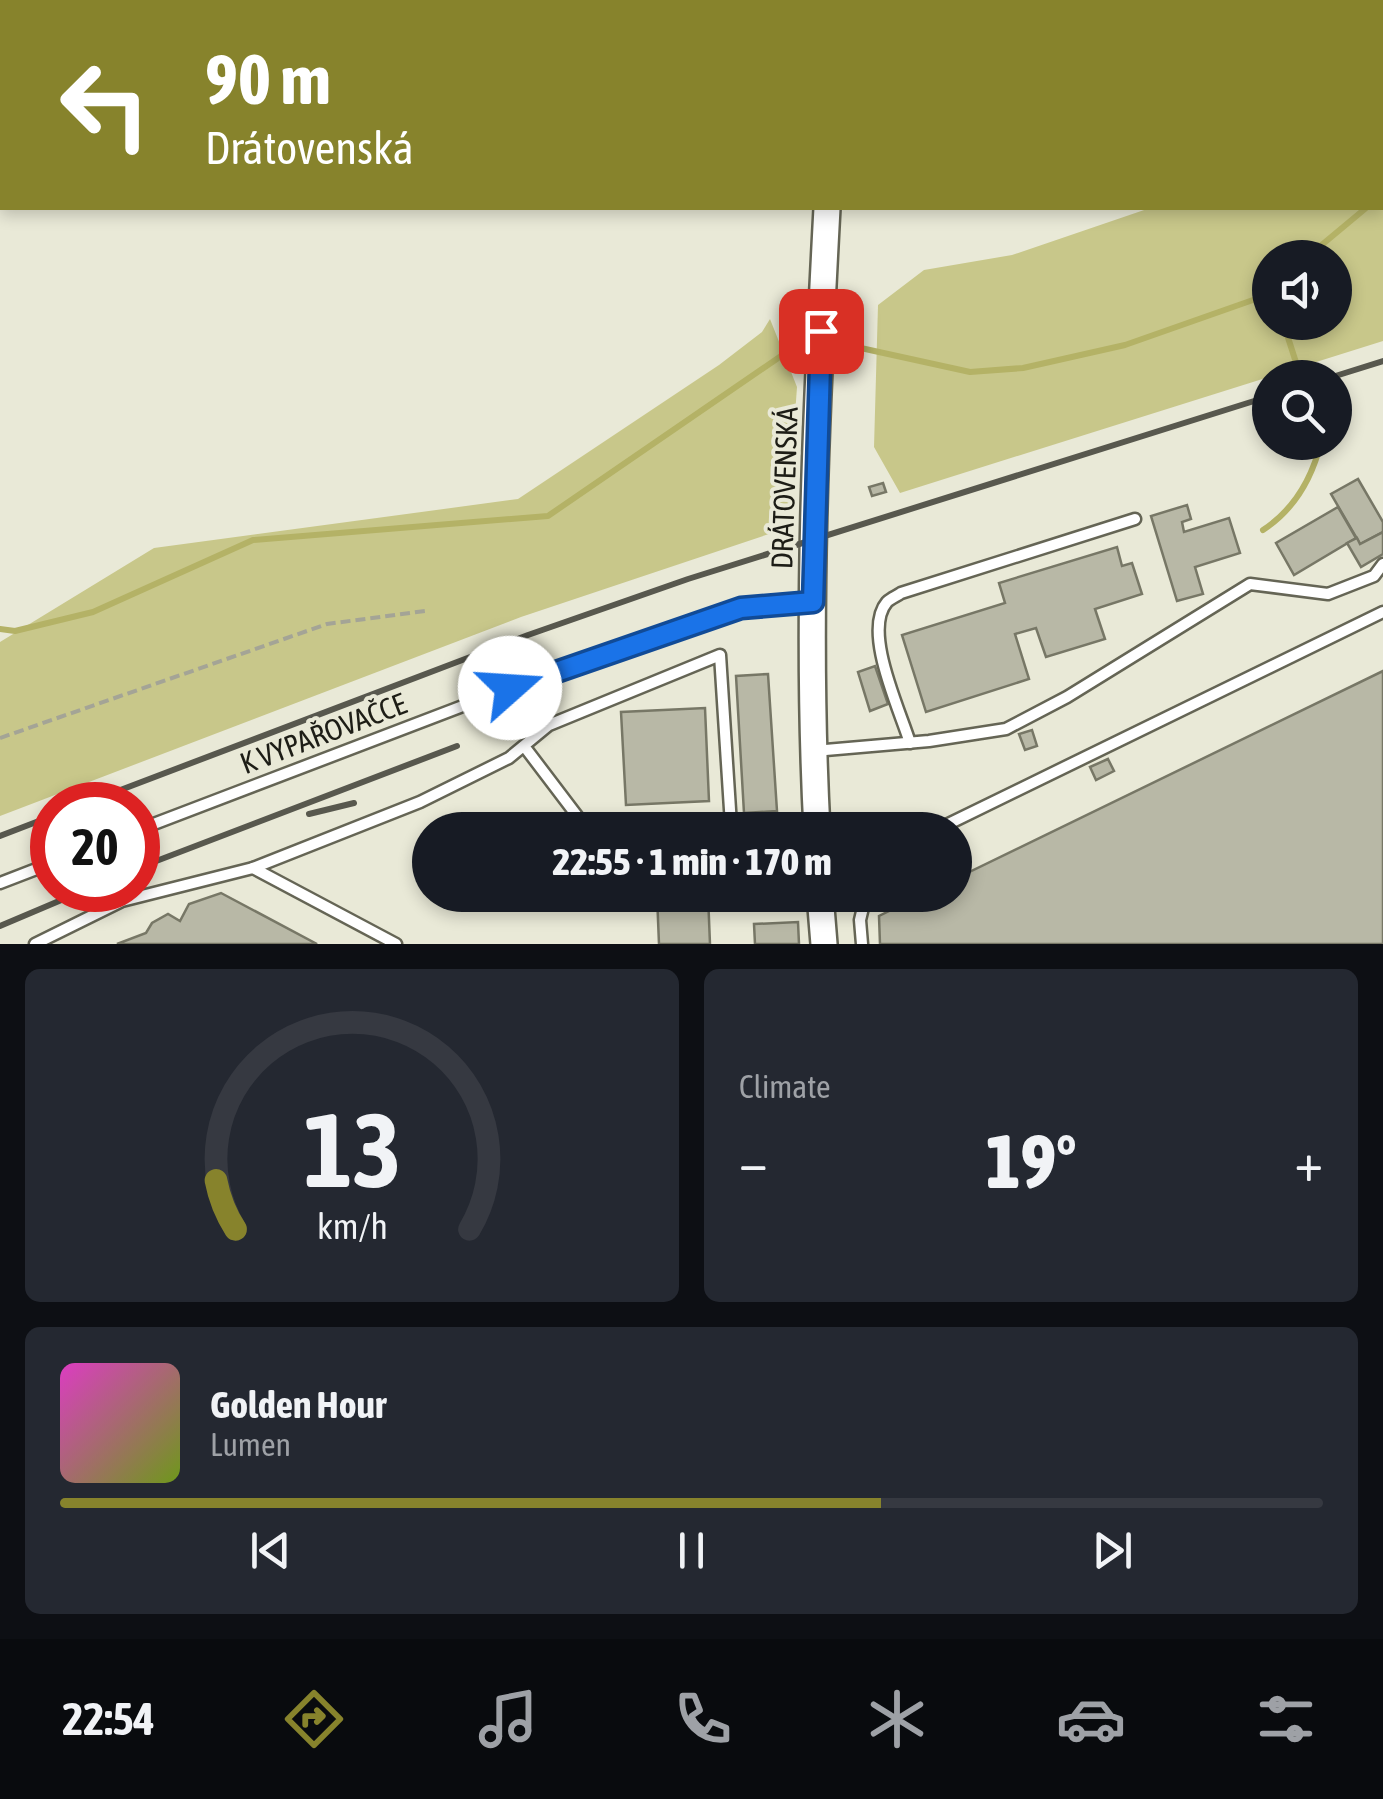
<!DOCTYPE html>
<html lang="en">
<head>
<meta charset="utf-8">
<style>
	:root { --surface:#171b24; --page:#242831; --text:#f1f3f6; --muted:#9ea1a6; --line:#363941; --accent:#87832c }
	body { margin:0; font-family:"Asap Condensed",sans-serif; background:var(--page); color:var(--text); height:100vh; display:flex; flex-direction:column; font-size:38px; white-space:nowrap }
	* { box-sizing:border-box; margin:0 }
	p { font-size:32px; color:var(--muted) }
	.icon { flex:none; width:55px; height:55px; fill:none; stroke:currentColor; stroke-width:2; stroke-linecap:round; stroke-linejoin:round }
	.map { position:relative; height:944px; overflow:hidden }
	.details { display:flex; flex-direction:column; gap:25px; padding:25px; background:#0d0f14; flex:1 }
	.details>* { flex:none }
	.guide { position:absolute; left:0px; top:0px; width:1385px; height:210px; box-shadow:0 5px 15px #0003; background:#87832c; color:#fff; overflow:hidden }
	.tools { position:absolute; left:1252px; top:240px; display:grid; gap:20px }
	.tools a { display:grid; place-items:center; width:100px; height:100px; border-radius:50%; background:var(--surface); box-shadow:0 5px 15px #0003; font-size:50px }
	.speed { position:absolute; left:30px; top:782px; display:flex; gap:20px; font-size:50px; font-weight:700; text-align:center }
	.speed>* { display:grid; place-content:center; width:130px; height:130px; border-radius:50%; background:var(--surface); box-shadow:0 5px 15px #0003; line-height:1 }
	.speed .limit { border:15px solid #d22; background:#fff; color:#111 }
	.pin { position:absolute; display:grid; place-items:center; width:85px; height:85px; color:#fff; margin:-42px; border-radius:20px; box-shadow:0 5px 15px #0006 }
	.me { position:absolute; width:110px; margin:-55px; rotate:71deg; stroke-linejoin:round; filter:drop-shadow(0 0 8px #0008) }
	.turn { display:flex; align-items:center; gap:35px; height:210px; padding:0 40px; font-size:45px }
	.turn .icon { width:130px; height:130px; stroke-width:2.5 }
	.turn b { display:block; font-size:70px; line-height:85px }
	.big { font-size:75px; font-weight:800; line-height:1.1 }
	.details .widget { flex:1; display:flex; flex-direction:column; justify-content:center; gap:15px; min-width:0; padding:0 35px; border-radius:15px; background:var(--page) }
	.details .dial { align-items:center; gap:0 }
	.dial svg { height:260px; overflow:visible; fill:none; stroke:var(--line); stroke-width:7; stroke-linecap:round; text-anchor:middle }
	.dial text { fill:var(--text); stroke:none }
	.song { display:flex; align-items:center; gap:30px }
	.cover { width:120px; height:120px; border-radius:15px; background:linear-gradient(135deg,hsl(310 70% 55%),hsl(80 70% 35%)) }
	.played { height:10px; border-radius:5px; background:linear-gradient(90deg,var(--accent) 65%,var(--line) 65%) }
	.keys { display:flex; justify-content:space-around; direction:ltr }
	.heat { display:flex; justify-content:space-between; align-items:center; font-size:55px; direction:ltr }
	.details .tiles { flex:1; display:grid; gap:25px; grid-template-columns:1fr 1fr }
	.widget:last-child { grid-column:span 2 }
	.trip { position:absolute; left:412px; top:812px; width:560px; height:100px; border-radius:50px; background:var(--surface); box-shadow:0 5px 15px #0003; font-weight:800; line-height:100px; text-align:center }
	.tabs { display:flex; height:160px; justify-content:space-around; align-items:center; background:#090b0e; color:var(--muted) }
	.tabs .icon { width:70px; height:70px }
	.tabs .active { color:var(--accent) }
	.tabs b { font-size:45px; color:var(--text) }
	.map>svg:first-child { display:block }
	.green { fill:#c8c78a; fill-rule:evenodd }
	.lines { fill:none; stroke-linecap:round; stroke-linejoin:round }
	.stream { stroke:#b4b266; stroke-width:6 }
	.building { fill:#b8b8a6; stroke:#776; stroke-width:2.5 }
	.service-casing { stroke:#656555; stroke-width:15 }
	.tertiary-casing { stroke:#656555; stroke-width:30 }
	.path { stroke:#a4a496; stroke-width:4; stroke-dasharray:10 5; stroke-linecap:butt }
	.service { stroke:#fff; stroke-width:10 }
	.tertiary { stroke:#fff; stroke-width:25 }
	.rail { stroke:#58584e; stroke-width:6 }
	.route-casing { stroke:#114b97; stroke-width:25 }
	.route { stroke:#1a73e8; stroke-width:18 }
	.labels { text-anchor:middle; dominant-baseline:central; stroke-width:8; stroke-linejoin:round; paint-order:stroke }
	.street-label { font-size:30px; fill:#1d1d16; stroke:#e9e9d7 }
</style>
</head>
<body>
<div class="map">
<svg width="1383" height="944" viewBox="0 0 1383 944">
	<rect width="100%" height="100%" fill="#e9e9d7"/>
	<g class="green">
		<path d="M1383,73V341L900,493L874,447L878,305L924,270L1012,255L1150,208H1382ZM1270,258H1335V322H1270Z"/>
		<path d="M770,319L797,387L787,528L521,617L0,816V642L154,548L518,499L719,365L762,332Z"/>
	</g>
	<g class="lines">
		<g class="stream">
			<path d="M225,2L229,0"/>
			<path d="M0,176L2,174"/>
			<path d="M1382,187L1383,186"/>
			<path d="M1306,258L1366,208"/>
			<path d="M1283,322L1301,378"/>
			<path d="M825,344L838,343L970,372L1023,368L1125,345L1270,294"/>
			<path d="M1263,530C1295,509 1312,479 1321,442"/>
			<path d="M0,629L15,631L93,612L253,540L548,516L797,345L812,344"/>
		</g>
	</g>
	<g class="building">
		<path d="M1358,479L1383,522V532L1360,544L1331,494Z"/>
		<path d="M883,483L886,492L872,496L869,487Z"/>
		<path d="M1187,505L1191,519L1182,522L1184,532L1229,518L1240,553L1195,567L1203,594L1177,601L1151,516Z"/>
		<path d="M1338,507L1356,538L1294,575L1276,543Z"/>
		<path d="M1383,532V554L1361,567L1347,543L1357,538L1360,544Z"/>
		<path d="M1117,547L1122,566L1132,563L1142,594L1095,609L1105,639L1046,657L1036,628L1015,634L1029,679L926,712L902,635L1005,603L999,583Z"/>
		<path d="M875,666L888,704L870,711L858,672Z"/>
		<path d="M1383,671V944H880L879,916L922,895H955V879Z"/>
		<path d="M768,674L777,811L744,813L736,676Z"/>
		<path d="M705,708L709,801L626,805L621,712Z"/>
		<path d="M1032,730L1037,746L1025,750L1019,734Z"/>
		<path d="M1108,759L1114,771L1096,780L1090,767Z"/>
		<path d="M221,893L317,944H117L146,933L152,923L168,914L180,921L189,904Z"/>
		<path d="M657,895H708L710,944H659Z"/>
		<path d="M798,922L799,944H755L754,924Z"/>
	</g>
	<g class="lines">
		<defs>
			<g id="service">
				<path d="M910,743C900,710 862,631 887,602C891,598 897,596 901,593L1135,519"/>
				<path d="M814,751L929,741L1006,729L1067,697L1250,584L1328,594L1374,576L1383,564"/>
				<path d="M138,830L510,688L741,608L765,603L811,602"/>
				<path d="M936,830L1383,612"/>
				<path d="M253,868L420,802L509,758L549,725L720,655L731,825H584L524,746"/>
				<path d="M0,883L52,863"/>
				<path d="M35,944L122,901L253,868L396,944"/>
				<path d="M862,944L860,920L866,895"/>
			</g>
			<g id="tertiary">
				<path d="M833,2V0"/>
				<path d="M817,830C806,623 816,414 827,208"/>
				<path d="M820,895L824,944"/>
			</g>
		</defs>
		<use href="#service" class="service-casing"/>
		<use href="#tertiary" class="tertiary-casing"/>
		<path class="path" d="M0,738L327,624L425,611"/>
		<use href="#service" class="service"/>
		<use href="#tertiary" class="tertiary"/>
		<g class="rail">
			<path d="M1329,378L1383,361"/>
			<path d="M81,805L528,635L688,579L1270,396"/>
			<path d="M309,814L354,803"/>
			<path d="M0,836L52,816"/>
			<path d="M138,868L457,746"/>
			<path d="M0,926L85,890"/>
		</g>
	</g>
	<g class="lines">
		<defs>
			<path id="route" d="M510,688L741,608L813,602L821,331"/>
		</defs>
		<use href="#route" class="route-casing"/>
		<use href="#route" class="route"/>
	</g>
	<g class="labels">
		<g class="street-label">
			<text transform="translate(784 488) rotate(-88)">DRÁTOVENSKÁ</text>
			<text transform="translate(323 733) rotate(-21)">K VYPAŘOVAČCE</text>
		</g>
	</g>
</svg>
<div class="tools">
<a><svg class="icon" aria-label="sound" viewBox="0 0 24 24"><path d="M4 9h4l5-4v14l-5-4H4zM17 9q2 3 0 6"/></svg></a>
<a><svg class="icon" aria-label="search" viewBox="0 0 24 24"><circle cx="10" cy="10" r="6"/><path d="M15 15l6 6"/></svg></a>
</div>
<div class="speed"><div class="limit">20</div></div>
<div class="pin" style="left:821px;top:331px;background:#d93025"><svg class="icon" aria-label="arrive" viewBox="0 0 24 24"><path d="M6 21V4h12l-3 4 3 4H6"/></svg></div>
<svg class="me" style="left:510px;top:688px" viewBox="-20 -20 40 40"><circle r="19" fill="#fff"/><path d="M0-13L10 11 0 6-10 11z" fill="#1a73e8"/></svg>
<div class="trip">22:55 · 1 min · 170 m</div>
<div class="guide">
<div class="turn"><svg class="icon" aria-label="left" viewBox="0 0 24 24"><path d="M17 20v-9H6M10 6l-5 5 5 5"/></svg><div><b>90 m</b>Drátovenská</div></div>
</div>
</div>
<section class="details">
<div class="tiles">
<div class="widget dial"><svg viewBox="0 0 100 80">
<path d="M14 69A42 42 0 1 1 86 69"/>
<path d="M14 69A42 42 0 0 1 8 54" stroke="#87832c"/>
<text x="50" y="56" font-size="32" font-weight="700">13</text>
<text x="50" y="72" font-size="11">km/h</text>
</svg></div>
<div class="widget"><p>Climate</p>
<div class="heat"><a>−</a><b class="big">19°</b><a>+</a></div>
</div>
<div class="widget">
<div class="song"><i class="cover"></i><div><b>Golden Hour</b><p>Lumen</p></div></div>
<div class="played"></div>
<div class="keys"><svg class="icon" aria-label="previous" viewBox="0 0 24 24"><path d="M18 5L8 12l10 7zM5 5v14"/></svg><svg class="icon" aria-label="pause" viewBox="0 0 24 24"><path d="M8 5v14M16 5v14"/></svg><svg class="icon" aria-label="next" viewBox="0 0 24 24"><path d="M6 5l10 7-10 7zM19 5v14"/></svg></div>
</div>
</div>
</section>
<nav class="tabs">
<b>22:54</b>
<svg class="icon active" aria-label="directions" viewBox="0 0 24 24"><path d="M12 3l9 9-9 9-9-9zM9 14v-3h6M13 9l2 2-2 2"/></svg>
<svg class="icon" aria-label="music" viewBox="0 0 24 24"><path d="M9 18V5l10-2v13"/><circle cx="6" cy="18" r="3"/><circle cx="16" cy="16" r="3"/></svg>
<svg class="icon" aria-label="phone" viewBox="0 0 24 24"><path d="M5 4h4l2 5-3 2q2 4 5 5l2-3 5 2v4C11 20 4 13 5 4z"/></svg>
<svg class="icon" aria-label="climate" viewBox="0 0 24 24"><path d="M12 3v18M4 7l16 10M4 17L20 7"/></svg>
<svg class="icon" aria-label="car" viewBox="0 0 24 24"><path d="M5 17H2v-5l4-1 3-4h7l3 4 3 1v5h-3M9 17h6M6 11h13"/><circle cx="7" cy="17" r="2"/><circle cx="17" cy="17" r="2"/></svg>
<svg class="icon" aria-label="filters" viewBox="0 0 24 24"><path d="M4 7h16M4 17h16"/><circle cx="9" cy="7" r="2"/><circle cx="15" cy="17" r="2"/></svg>
</nav>
</body>
</html>
